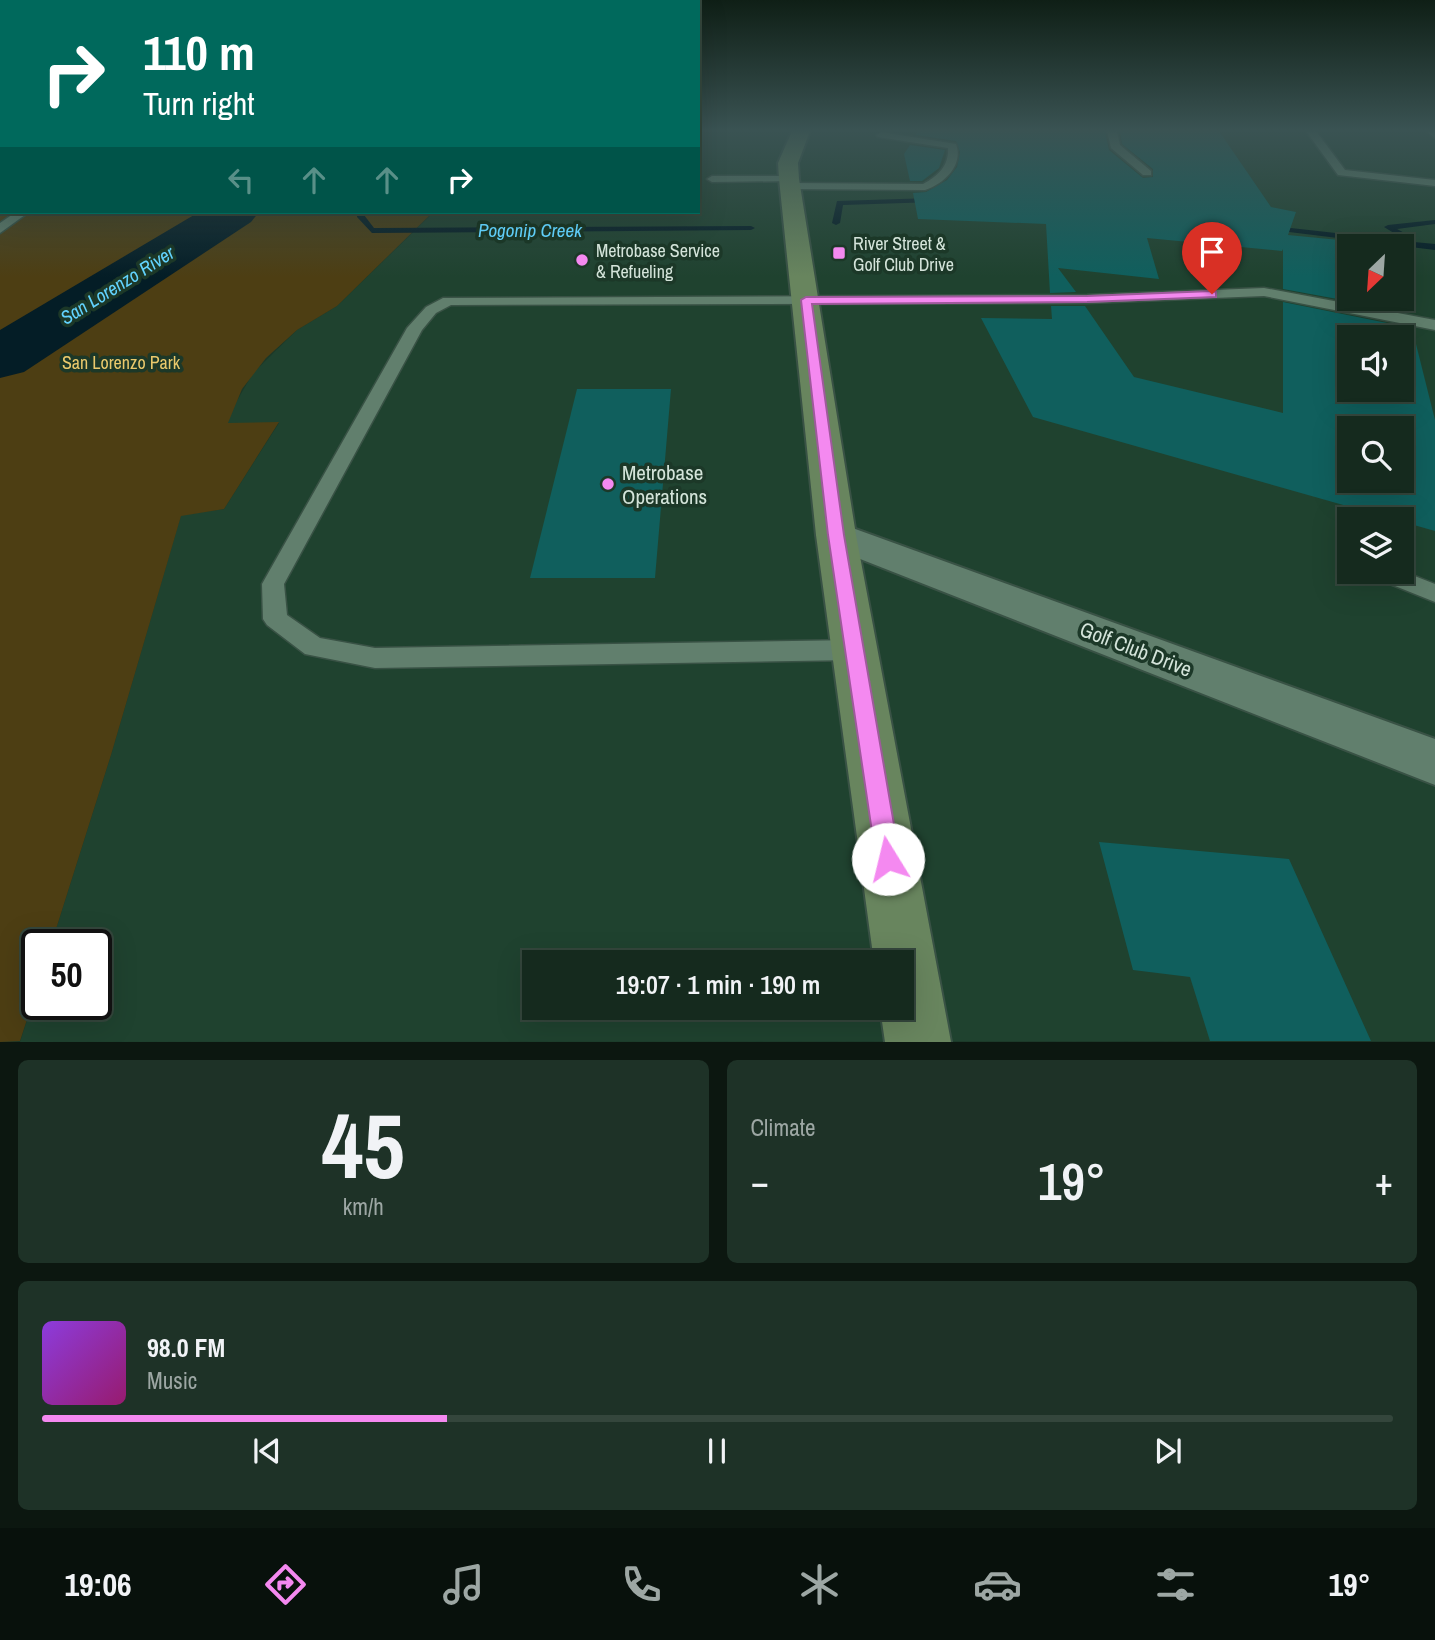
<!DOCTYPE html>
<html lang="en">
<head>
<meta charset="utf-8">
<style>
	:root { --surface:#152a1e; --page:#1e3227; --text:#f1f3f6; --muted:#9da7a4; --line:#34463c; --accent:#f489f0 }
	body { margin:0; font-family:"Archivo Narrow",sans-serif; background:var(--page); color:var(--text); height:100vh; display:flex; flex-direction:column; font-size:26px; white-space:nowrap }
	* { box-sizing:border-box; margin:0 }
	p { font-size:23px; color:var(--muted) }
	.icon { flex:none; width:38px; height:38px; fill:none; stroke:currentColor; stroke-width:2; stroke-linecap:round; stroke-linejoin:round }
	.map { position:relative; height:1042px; overflow:hidden }
	.drawer { display:flex; flex-direction:column; gap:18px; padding:18px; background:#0c1710; flex:1 }
	.drawer>* { flex:none }
	.guide { position:absolute; left:0px; top:0px; width:700px; height:214px; box-shadow:0 7px 28px #0002,0 0 0 2px var(--line); background:#00695c; color:#fff; overflow:hidden }
	.needle { width:46px; rotate:205deg }
	.tools { position:absolute; left:1337px; top:234px; display:grid; gap:14px }
	.tools a { display:grid; place-items:center; width:77px; height:77px; border-radius:0px; background:var(--surface); box-shadow:0 7px 28px #0002,0 0 0 2px var(--line); font-size:35px }
	.speed { position:absolute; left:21px; top:929px; display:flex; gap:14px; font-size:35px; font-weight:700; text-align:center }
	.speed>* { display:grid; place-content:center; width:91px; height:91px; border-radius:50%; background:var(--surface); box-shadow:0 7px 28px #0002,0 0 0 2px var(--line); line-height:1 }
	.speed .limit { border:4px solid #111; border-radius:10px; background:#fff; color:#111 }
	.pin { position:absolute; display:grid; place-items:center; width:60px; height:60px; color:#fff; margin:-72px -30px; border-radius:50% 50% 50% 0; rotate:-45deg; box-shadow:0 0 7px #0007 }
	.pin .icon { rotate:45deg }
	.me { position:absolute; width:77px; margin:-38px; rotate:351deg; stroke-linejoin:round; filter:drop-shadow(0 0 5px #0008) }
	.turn { display:flex; align-items:center; gap:24px; height:147px; padding:0 28px; font-size:32px }
	.turn .icon { width:91px; height:91px; stroke-width:2.5 }
	.turn b { display:block; font-size:49px; line-height:60px }
	.lanes { display:flex; align-items:center; height:66px; padding:0 28px; background:#0003; justify-content:center; gap:35px; direction:ltr }
	.lanes .off { opacity:.35 }
	.big { font-size:52px; font-weight:600; line-height:1.1 }
	.drawer .card { flex:1; display:flex; flex-direction:column; justify-content:center; gap:10px; min-width:0; padding:0 24px; border-radius:10px; background:var(--page) }
	.drawer .dial { align-items:center; gap:0 }
	.dial b { font-size:91px; line-height:1 }
	.song { display:flex; align-items:center; gap:21px }
	.cover { width:84px; height:84px; border-radius:10px; background:linear-gradient(135deg,hsl(270 70% 55%),hsl(320 70% 35%)) }
	.played { height:7px; border-radius:4px; background:linear-gradient(90deg,var(--accent) 30%,var(--line) 30%) }
	.keys { display:flex; justify-content:space-around; direction:ltr }
	.heat { display:flex; justify-content:space-between; align-items:center; font-size:38px; direction:ltr }
	.drawer .tiles { flex:1; display:grid; gap:18px; grid-template-columns:1fr 1fr }
	.card:last-child { grid-column:span 2 }
	.trip { position:absolute; left:522px; top:950px; width:392px; height:70px; border-radius:0px; background:var(--surface); box-shadow:0 7px 28px #0002,0 0 0 2px var(--line); font-weight:600; line-height:70px; text-align:center }
	.tabs { display:flex; height:112px; justify-content:space-around; align-items:center; background:#08110c; color:var(--muted) }
	.tabs .icon { width:49px; height:49px }
	.tabs .active { color:var(--accent) }
	.tabs b { font-size:32px; color:var(--text) }
	.map>svg:first-child { display:block }
	.built { fill:#1f422f; fill-rule:evenodd }
	.green { fill:#4d3e13 }
	.lines { fill:none; stroke-linecap:round; stroke-linejoin:round }
	.stream { fill:#041d26; fill-rule:evenodd }
	.river { fill:#041d26; fill-rule:evenodd }
	.building { fill:#105f5d; fill-rule:evenodd }
	.service-casing { stroke:#395245; stroke-width:3 }
	.minor-casing { stroke:#395245; stroke-width:4 }
	.secondary-casing { stroke:#395245; stroke-width:4 }
	.service { fill:#617f6d; fill-rule:evenodd }
	.minor { fill:#617f6d; fill-rule:evenodd }
	.secondary { fill:#68855e; fill-rule:evenodd }
	.route { fill:#f489f0; stroke:#9f599c; stroke-width:2 }
	.poi-dot { fill:#f489f0; stroke:#1c3828; stroke-width:2.5 }
	.labels { text-anchor:middle; dominant-baseline:central; stroke-width:7; stroke-linejoin:round; paint-order:stroke }
	.far-poi-label { font-size:18px; fill:#d4e4da; stroke:#1c3828; text-anchor:start }
	.far-park-label { font-size:18px; fill:#eac96c; stroke:#1c3828 }
	.far-water-label { font-size:19px; font-style:italic; fill:#62d3fe; stroke:#1c3828 }
	.poi-label { font-size:21px; fill:#d4e4da; stroke:#1c3828; text-anchor:start }
	.street-label { font-size:21px; fill:#d4e4da; stroke:#1c3828 }
</style>
</head>
<body>
<div class="map">
<svg width="1435" height="1042" viewBox="0 0 1435 1042">
	<rect width="100%" height="100%" fill="#1c3828"/>
	<path class="built" d="M698,131H1435V1041L20,1042L37,989V1004H96V945H51L111,755L181,515L224,509L279,423H227L234,406L253,373L297,330L337,306L434,212H698ZM1349,247H1402V299H1349ZM1349,338H1402V390H1349ZM1349,429H1402V481H1349ZM1349,520H1402V572H1349ZM534,962H901V1008H534Z"/>
	<path class="green" d="M0,131L2,212H433L337,306L297,330L266,358L242,389L228,423L279,422L224,509L181,516L111,755L51,945H37V989L20,1041L0,1042Z"/>
	<g class="lines">
		<g class="stream">
			<path d="M932,198H935V202L843,205L840,223L836,225L832,223L837,201Z"/>
			<path d="M357,212H365L364,215L374,228L751,226L755,228L751,230L372,233L357,217Z"/>
			<path d="M1435,220V224L1397,229L1414,238V242L1435,244V250L1273,230L1269,228L1273,226L1407,241L1384,227L1388,225Z"/>
		</g>
		<path class="river" d="M199,212H259L251,222L24,372L0,378V330Z"/>
	</g>
	<g class="building">
		<path d="M918,131H1105L1109,150L1143,178L1153,177V169L1122,144L1120,131H1219L1271,207L1296,212L1288,235L1391,245L1392,247H1349V299H1402V286L1408,312L1283,289V249L1282,251L1147,238L1159,279L1058,268L1076,292L1050,293L1046,224L918,219L913,193L926,192L947,180L957,167L960,152L956,141L916,135Z"/>
		<path d="M910,145L945,150L939,168L922,181H910L904,154Z"/>
		<path d="M1283,302L1412,328L1435,420V531L1033,417L981,318L1052,319L1051,306H1085L1134,377L1283,413ZM1349,338H1402V390H1349ZM1349,429H1402V481H1349Z"/>
		<path d="M577,389H671L655,578H530Z"/>
		<path d="M1099,842L1289,859L1371,1041H1210L1190,977L1133,970Z"/>
	</g>
	<g class="lines">
		<defs>
			<g id="service">
				<path d="M1107,131H1117L1120,145L1151,171V175H1143L1111,148Z"/>
				<path d="M1306,131H1316L1345,170L1435,180V186L1338,175Z"/>
				<path d="M1426,131H1435V138Z"/>
				<path d="M881,132L956,144C964,165 944,184 925,190L790,189L784,186L790,183L923,184C938,176 949,166 948,148L878,137L876,135Z"/>
				<path d="M0,153H2L0,160Z"/>
				<path d="M789,176L794,179L793,181L712,182L707,179L712,176Z"/>
				<path d="M16,212H29L0,233V223Z"/>
				<path d="M1264,288L1435,320V330L1264,296L1087,303L451,305L436,313L422,330L284,584L287,615L320,638L375,648L854,640L863,643L866,650L863,657L854,660L375,668L305,654L267,625L263,619L262,584L407,328L426,307L443,298L1087,295Z"/>
				<path d="M1349,551V567L1340,565L1337,559L1340,553Z"/>
				<path d="M1402,571L1435,584V602L1375,578L1372,572Z"/>
			</g>
			<path id="minor" d="M836,522L1435,739V785L822,544L816,535L822,526Z"/>
			<path id="secondary" d="M792,131H810L798,163L799,179L856,535L951,1042H885L880,1008H901V962H874L816,535L779,179L778,163Z"/>
		</defs>
		<use href="#service" class="service-casing"/>
		<use href="#minor" class="minor-casing"/>
		<use href="#secondary" class="secondary-casing"/>
		<use href="#service" class="service"/>
		<use href="#minor" class="minor"/>
		<use href="#secondary" class="secondary"/>
	</g>
	<linearGradient id="sky" x2="0" y2="1"><stop stop-color="#0f1f16"/><stop offset="0.47" stop-color="#3a5353"/><stop offset="1" stop-color="#3a5353" stop-opacity="0"/></linearGradient>
	<rect width="1435" height="277" fill="url(#sky)"/>
	<path class="route" d="M1212,291L1216,292V297L1087,302L812,304L844,535L900,859L896,867L888,870L879,867L876,859L828,535L801,300L806,297L1087,296Z"/>
	<g class="poi-dot">
		<rect x="832" y="246" width="14" height="14" rx="3.5"/>
		<circle cx="582" cy="260" r="7"/>
		<circle cx="608" cy="484" r="7"/>
	</g>
	<g class="labels">
		<g class="far-poi-label">
			<text x="853" y="243">River Street &amp;<tspan x="853" dy="21">Golf Club Drive</tspan></text>
			<text x="596" y="250">Metrobase Service<tspan x="596" dy="21">&amp; Refueling</tspan></text>
		</g>
		<g class="far-park-label">
			<text x="121" y="362">San Lorenzo Park</text>
		</g>
		<g class="far-water-label">
			<text x="530" y="230">Pogonip Creek</text>
			<text transform="translate(117 285) rotate(-32)">San Lorenzo River</text>
		</g>
		<g class="poi-label">
			<text x="622" y="472">Metrobase<tspan x="622" dy="24">Operations</tspan></text>
		</g>
		<g class="street-label">
			<text transform="translate(1136 649) rotate(21)">Golf Club Drive</text>
		</g>
	</g>
</svg>
<div class="tools">
<a><svg class="needle" viewBox="-14 -14 28 28"><path d="M0-13l5 13h-10z" fill="#e53935"/><path d="M0 13l5-13h-10z" fill="#9da7a4"/></svg></a>
<a><svg class="icon" aria-label="sound" viewBox="0 0 24 24"><path d="M4 9h4l5-4v14l-5-4H4zM17 9q2 3 0 6"/></svg></a>
<a><svg class="icon" aria-label="search" viewBox="0 0 24 24"><circle cx="10" cy="10" r="6"/><path d="M15 15l6 6"/></svg></a>
<a><svg class="icon" aria-label="layers" viewBox="0 0 24 24"><path d="M12 4l9 5-9 5-9-5zM3 14l9 5 9-5"/></svg></a>
</div>
<div class="speed"><div class="limit">50</div></div>
<div class="pin" style="left:1212px;top:294px;background:#d93025"><svg class="icon" aria-label="arrive" viewBox="0 0 24 24"><path d="M6 21V4h12l-3 4 3 4H6"/></svg></div>
<svg class="me" style="left:888px;top:859px" viewBox="-20 -20 40 40"><circle r="19" fill="#fff"/><path d="M0-13L10 11 0 6-10 11z" fill="#f489f0"/></svg>
<div class="trip">19:07 · 1 min · 190 m</div>
<div class="guide">
<div class="turn"><svg class="icon" aria-label="right" viewBox="0 0 24 24"><path d="M7 20v-9h11M14 6l5 5-5 5"/></svg><div><b>110 m</b>Turn right</div></div>
<div class="lanes"><svg class="icon off" aria-label="left" viewBox="0 0 24 24"><path d="M17 20v-9H6M10 6l-5 5 5 5"/></svg><svg class="icon off" aria-label="ahead" viewBox="0 0 24 24"><path d="M12 20V5M6 11l6-6 6 6"/></svg><svg class="icon off" aria-label="ahead" viewBox="0 0 24 24"><path d="M12 20V5M6 11l6-6 6 6"/></svg><svg class="icon" aria-label="right" viewBox="0 0 24 24"><path d="M7 20v-9h11M14 6l5 5-5 5"/></svg></div>
</div>
</div>
<section class="drawer">
<div class="tiles">
<div class="card dial"><b>45</b><p>km/h</p></div>
<div class="card"><p>Climate</p>
<div class="heat"><a>−</a><b class="big">19°</b><a>+</a></div>
</div>
<div class="card">
<div class="song"><i class="cover"></i><div><b>98.0 FM</b><p>Music</p></div></div>
<div class="played"></div>
<div class="keys"><svg class="icon" aria-label="previous" viewBox="0 0 24 24"><path d="M18 5L8 12l10 7zM5 5v14"/></svg><svg class="icon" aria-label="pause" viewBox="0 0 24 24"><path d="M8 5v14M16 5v14"/></svg><svg class="icon" aria-label="next" viewBox="0 0 24 24"><path d="M6 5l10 7-10 7zM19 5v14"/></svg></div>
</div>
</div>
</section>
<nav class="tabs">
<b>19:06</b>
<svg class="icon active" aria-label="directions" viewBox="0 0 24 24"><path d="M12 3l9 9-9 9-9-9zM9 14v-3h6M13 9l2 2-2 2"/></svg>
<svg class="icon" aria-label="music" viewBox="0 0 24 24"><path d="M9 18V5l10-2v13"/><circle cx="6" cy="18" r="3"/><circle cx="16" cy="16" r="3"/></svg>
<svg class="icon" aria-label="phone" viewBox="0 0 24 24"><path d="M5 4h4l2 5-3 2q2 4 5 5l2-3 5 2v4C11 20 4 13 5 4z"/></svg>
<svg class="icon" aria-label="climate" viewBox="0 0 24 24"><path d="M12 3v18M4 7l16 10M4 17L20 7"/></svg>
<svg class="icon" aria-label="car" viewBox="0 0 24 24"><path d="M5 17H2v-5l4-1 3-4h7l3 4 3 1v5h-3M9 17h6M6 11h13"/><circle cx="7" cy="17" r="2"/><circle cx="17" cy="17" r="2"/></svg>
<svg class="icon" aria-label="filters" viewBox="0 0 24 24"><path d="M4 7h16M4 17h16"/><circle cx="9" cy="7" r="2"/><circle cx="15" cy="17" r="2"/></svg>
<b>19°</b>
</nav>
</body>
</html>
